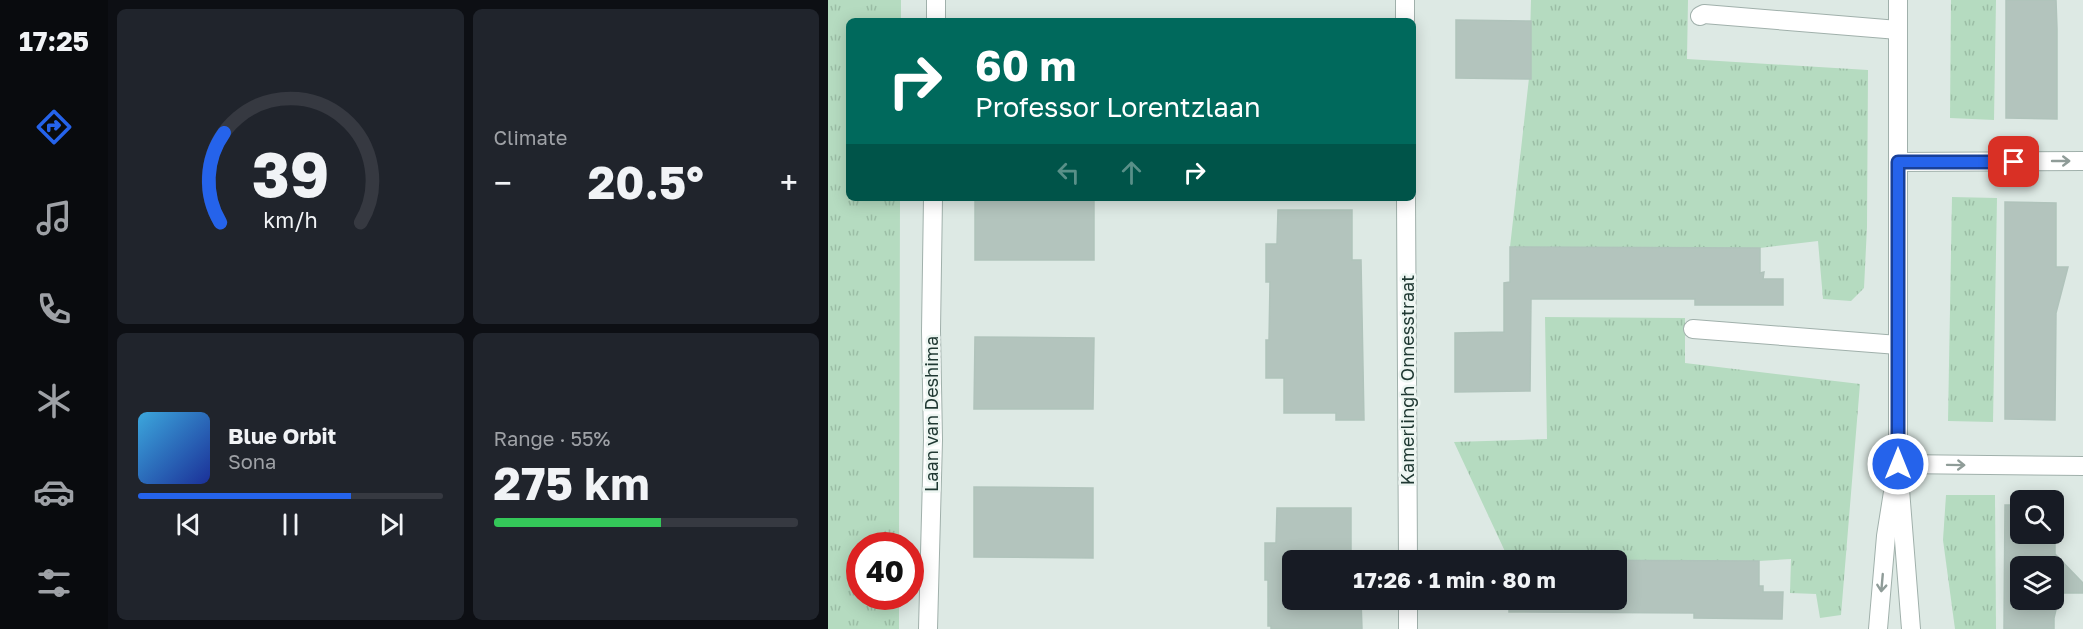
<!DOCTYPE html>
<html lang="en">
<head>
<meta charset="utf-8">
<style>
	:root { --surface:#171b24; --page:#20242c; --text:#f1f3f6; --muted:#9ea1a6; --line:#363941; --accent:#2563eb }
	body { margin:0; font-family:"Golos Text",sans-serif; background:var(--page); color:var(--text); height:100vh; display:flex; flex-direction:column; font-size:22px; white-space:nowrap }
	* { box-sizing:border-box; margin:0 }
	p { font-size:20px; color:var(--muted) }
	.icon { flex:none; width:33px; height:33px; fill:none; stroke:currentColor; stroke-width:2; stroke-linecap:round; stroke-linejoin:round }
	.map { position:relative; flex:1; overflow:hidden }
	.drawer { display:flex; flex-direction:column; gap:9px; padding:9px; background:#0d0f14; width:720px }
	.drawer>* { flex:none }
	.guide { position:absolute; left:18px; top:18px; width:570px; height:183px; border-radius:9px; box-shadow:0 3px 15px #0003; background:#00695c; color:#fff; overflow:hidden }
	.fabs { position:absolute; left:1182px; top:490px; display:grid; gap:12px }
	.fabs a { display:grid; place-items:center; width:54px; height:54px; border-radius:9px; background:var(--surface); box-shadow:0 3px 15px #0003; font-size:30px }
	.speed { position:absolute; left:18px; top:532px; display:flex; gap:12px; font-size:30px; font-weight:700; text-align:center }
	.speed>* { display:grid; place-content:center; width:78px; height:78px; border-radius:50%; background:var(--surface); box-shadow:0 3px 15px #0003; line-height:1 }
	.speed .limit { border:9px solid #d22; background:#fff; color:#111 }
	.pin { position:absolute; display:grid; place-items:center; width:51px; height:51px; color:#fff; margin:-26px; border-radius:12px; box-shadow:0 3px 9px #0006 }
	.me { position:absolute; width:66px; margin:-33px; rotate:0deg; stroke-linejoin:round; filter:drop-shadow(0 0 4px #0008) }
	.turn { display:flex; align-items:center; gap:21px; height:126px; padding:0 30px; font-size:27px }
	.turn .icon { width:78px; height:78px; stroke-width:2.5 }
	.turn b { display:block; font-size:42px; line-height:51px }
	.lanes { display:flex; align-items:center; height:57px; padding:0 30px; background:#0003; justify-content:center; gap:30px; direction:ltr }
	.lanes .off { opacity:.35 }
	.big { font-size:45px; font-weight:700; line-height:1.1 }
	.drawer .card { flex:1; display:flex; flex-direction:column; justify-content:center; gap:9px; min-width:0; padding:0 21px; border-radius:9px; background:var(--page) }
	.drawer .dial { align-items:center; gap:0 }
	.dial svg { height:156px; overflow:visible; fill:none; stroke:var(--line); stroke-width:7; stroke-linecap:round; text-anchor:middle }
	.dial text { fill:var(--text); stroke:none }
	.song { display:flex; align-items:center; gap:18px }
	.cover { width:72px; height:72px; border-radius:9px; background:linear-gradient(135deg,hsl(200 70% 55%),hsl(230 70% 35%)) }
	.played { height:6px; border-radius:3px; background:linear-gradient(90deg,var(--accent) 70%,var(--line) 70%) }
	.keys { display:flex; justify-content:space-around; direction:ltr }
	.heat { display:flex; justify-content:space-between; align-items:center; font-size:33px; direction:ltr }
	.charge { height:9px; border-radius:4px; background:linear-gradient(90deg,#34c759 55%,var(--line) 0) }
	.drawer .tiles { flex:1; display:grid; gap:9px; grid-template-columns:repeat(2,1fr) }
	.trip { position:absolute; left:454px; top:550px; width:345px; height:60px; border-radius:9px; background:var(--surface); box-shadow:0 3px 15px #0003; font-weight:700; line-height:60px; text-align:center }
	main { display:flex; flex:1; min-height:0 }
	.dock { display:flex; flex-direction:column; width:108px; justify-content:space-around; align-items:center; background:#090b0e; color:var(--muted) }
	.dock .icon { width:42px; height:42px }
	.dock .active { color:var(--accent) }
	.dock b { font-size:27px; color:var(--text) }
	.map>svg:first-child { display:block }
	.grass { fill:url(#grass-tufts) }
	.building { fill:#b3c4bd; stroke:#b0c3bb; stroke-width:1.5; fill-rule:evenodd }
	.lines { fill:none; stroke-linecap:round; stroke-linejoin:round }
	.minor-casing { stroke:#a0b0ab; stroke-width:20 }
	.tertiary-casing { stroke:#a0b0ab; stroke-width:20 }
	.minor { stroke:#fff; stroke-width:18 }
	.tertiary { stroke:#fff; stroke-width:18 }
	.oneway { stroke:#8f9c98 }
	.route-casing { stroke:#184099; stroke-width:15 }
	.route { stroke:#2563eb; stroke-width:10 }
	.labels { text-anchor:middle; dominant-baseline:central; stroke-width:5; stroke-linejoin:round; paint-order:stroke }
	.street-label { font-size:18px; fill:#1f3832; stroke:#edf6f2 }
</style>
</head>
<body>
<main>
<nav class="dock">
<b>17:25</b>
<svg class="icon active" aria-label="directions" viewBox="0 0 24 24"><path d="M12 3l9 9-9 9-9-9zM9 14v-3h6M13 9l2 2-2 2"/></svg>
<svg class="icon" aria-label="music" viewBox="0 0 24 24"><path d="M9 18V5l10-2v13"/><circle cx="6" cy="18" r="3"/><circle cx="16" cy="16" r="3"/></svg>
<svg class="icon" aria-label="phone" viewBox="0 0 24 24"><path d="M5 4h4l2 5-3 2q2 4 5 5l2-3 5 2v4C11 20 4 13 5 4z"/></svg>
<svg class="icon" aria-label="climate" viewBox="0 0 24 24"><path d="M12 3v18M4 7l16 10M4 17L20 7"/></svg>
<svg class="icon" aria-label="car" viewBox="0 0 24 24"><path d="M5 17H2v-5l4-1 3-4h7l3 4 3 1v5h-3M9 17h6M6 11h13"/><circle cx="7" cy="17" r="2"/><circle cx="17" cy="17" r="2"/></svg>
<svg class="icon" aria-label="filters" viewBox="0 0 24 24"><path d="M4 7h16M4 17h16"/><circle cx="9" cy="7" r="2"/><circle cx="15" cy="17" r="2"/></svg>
</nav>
<section class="drawer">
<div class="tiles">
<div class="card dial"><svg viewBox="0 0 100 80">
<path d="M14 69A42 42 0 1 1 86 69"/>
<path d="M14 69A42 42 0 0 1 16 23" stroke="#2563eb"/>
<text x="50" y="56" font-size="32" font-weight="700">39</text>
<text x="50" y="72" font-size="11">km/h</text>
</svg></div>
<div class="card"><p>Climate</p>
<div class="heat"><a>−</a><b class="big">20.5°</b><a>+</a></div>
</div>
<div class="card">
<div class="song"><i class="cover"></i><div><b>Blue Orbit</b><p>Sona</p></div></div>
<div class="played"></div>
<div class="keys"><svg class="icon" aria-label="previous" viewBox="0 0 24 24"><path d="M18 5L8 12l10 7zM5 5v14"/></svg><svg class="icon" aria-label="pause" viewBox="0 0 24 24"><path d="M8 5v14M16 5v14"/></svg><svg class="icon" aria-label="next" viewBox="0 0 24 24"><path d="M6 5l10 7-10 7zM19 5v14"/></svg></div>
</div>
<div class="card"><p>Range · 55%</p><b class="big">275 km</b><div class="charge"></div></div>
</div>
</section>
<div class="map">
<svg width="1255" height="629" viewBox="0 0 1255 629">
	<defs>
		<pattern id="grass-tufts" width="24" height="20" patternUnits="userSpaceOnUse" patternTransform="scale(1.5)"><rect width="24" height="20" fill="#b5dbc0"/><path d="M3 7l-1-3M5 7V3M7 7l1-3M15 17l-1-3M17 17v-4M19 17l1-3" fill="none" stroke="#9bbda5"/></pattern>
	</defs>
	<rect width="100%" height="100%" fill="#dde9e4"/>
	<g class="grass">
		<path d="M0,0H73V21H21V198H72L71,546H32V597H71V629H0Z"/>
		<path d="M703,0H860L859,59L1040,70L1039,227L1036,288L1023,301L995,299L990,241L932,248L682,247L701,78Z"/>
		<path d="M1123,0H1168L1166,120L1122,118Z"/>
		<path d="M1124,197L1169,198L1165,422L1120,421Z"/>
		<path d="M717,317L857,318V363L1032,384L1013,615L992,618L988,594L962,593L963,559L931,561L681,560L626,442L719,439Z"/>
		<path d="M1167,495L1168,629H1127L1115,540L1118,495Z"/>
	</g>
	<g class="building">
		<path d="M1178,0H1228L1229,29V119L1178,118Z"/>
		<path d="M628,20L703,21V79L628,78Z"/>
		<rect x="147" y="198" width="119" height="62"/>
		<path d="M1177,202L1228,203V267H1240L1228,313L1227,420L1177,419Z"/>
		<path d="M450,210H524V260H533L536,420H508V413H456V378H438V340H441L442,282H438V244H449Z"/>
		<path d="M682,247L932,248V273L936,272L935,279H955V305H867V299H703L702,391L627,392V333L676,332V283L682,282Z"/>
		<path d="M147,337L266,338L265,409H146Z"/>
		<path d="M146,487L265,488V558L146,557Z"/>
		<path d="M1177,505H1192V534H1226V506H1227V554L1255,583V593H1232L1226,618V629H1176ZM1192,567H1226V600H1192Z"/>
		<path d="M449,508H523V558H532V561H465V600H533L534,629H443V626H440V580H437V543H448Z"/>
		<path d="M681,560L931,561V586H935V592H955L954,619L866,618V613L681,612V600H789V561Z"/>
	</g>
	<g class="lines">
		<defs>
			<g id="minor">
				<path d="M577,0V21"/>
				<path d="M872,16L876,14L1070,30"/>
				<path d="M108,21V0"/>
				<path d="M1070,162L1255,161"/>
				<path d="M578,198L580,561"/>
				<path d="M865,329L1070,345"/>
				<path d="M1070,464L1255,466"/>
				<path d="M580,600V629"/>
				<path d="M100,629L105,440L103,331L105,198"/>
			</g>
			<g id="tertiary">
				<path d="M1070,0V464L1083,629"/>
				<path d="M1050,629L1058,536L1065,492"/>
			</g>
		</defs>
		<use href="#minor" class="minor-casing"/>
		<use href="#tertiary" class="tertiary-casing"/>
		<use href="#minor" class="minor"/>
		<use href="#tertiary" class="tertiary"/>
	</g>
	<defs><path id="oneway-shaft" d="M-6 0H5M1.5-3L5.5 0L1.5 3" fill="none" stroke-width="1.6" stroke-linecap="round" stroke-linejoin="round" transform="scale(1.5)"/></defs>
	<g class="oneway">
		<use href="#oneway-shaft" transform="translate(1233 161)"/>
		<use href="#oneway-shaft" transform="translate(1128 465) rotate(1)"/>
		<use href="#oneway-shaft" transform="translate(1054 583) rotate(95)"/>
	</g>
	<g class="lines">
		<defs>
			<path id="route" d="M1070,464V162H1186"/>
		</defs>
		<use href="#route" class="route-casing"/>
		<use href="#route" class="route"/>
	</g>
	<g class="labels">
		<g class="street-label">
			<text transform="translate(579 380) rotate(-90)">Kamerlingh Onnesstraat</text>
			<text transform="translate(103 414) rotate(-90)">Laan van Deshima</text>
		</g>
	</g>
</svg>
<div class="fabs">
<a><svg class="icon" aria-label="search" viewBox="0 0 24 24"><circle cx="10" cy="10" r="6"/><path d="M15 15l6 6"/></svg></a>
<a><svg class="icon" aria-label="layers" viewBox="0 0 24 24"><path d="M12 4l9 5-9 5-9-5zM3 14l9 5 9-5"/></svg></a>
</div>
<div class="speed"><div class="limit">40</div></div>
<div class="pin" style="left:1186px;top:162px;background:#d93025"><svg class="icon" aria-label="arrive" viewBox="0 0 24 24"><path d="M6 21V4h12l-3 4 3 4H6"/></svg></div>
<svg class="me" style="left:1070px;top:464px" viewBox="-20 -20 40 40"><circle r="17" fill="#2563eb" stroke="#fff" stroke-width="3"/><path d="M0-11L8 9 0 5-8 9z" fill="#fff"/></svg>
<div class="trip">17:26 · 1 min · 80 m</div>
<div class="guide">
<div class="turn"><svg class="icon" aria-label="right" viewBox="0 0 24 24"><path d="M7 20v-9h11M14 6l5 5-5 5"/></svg><div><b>60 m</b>Professor Lorentzlaan</div></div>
<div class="lanes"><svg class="icon off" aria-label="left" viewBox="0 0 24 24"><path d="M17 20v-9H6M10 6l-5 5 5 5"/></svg><svg class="icon off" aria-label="ahead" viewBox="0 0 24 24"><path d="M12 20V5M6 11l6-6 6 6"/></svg><svg class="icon" aria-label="right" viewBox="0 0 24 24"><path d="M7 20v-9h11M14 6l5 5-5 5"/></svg></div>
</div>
</div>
</main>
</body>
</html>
